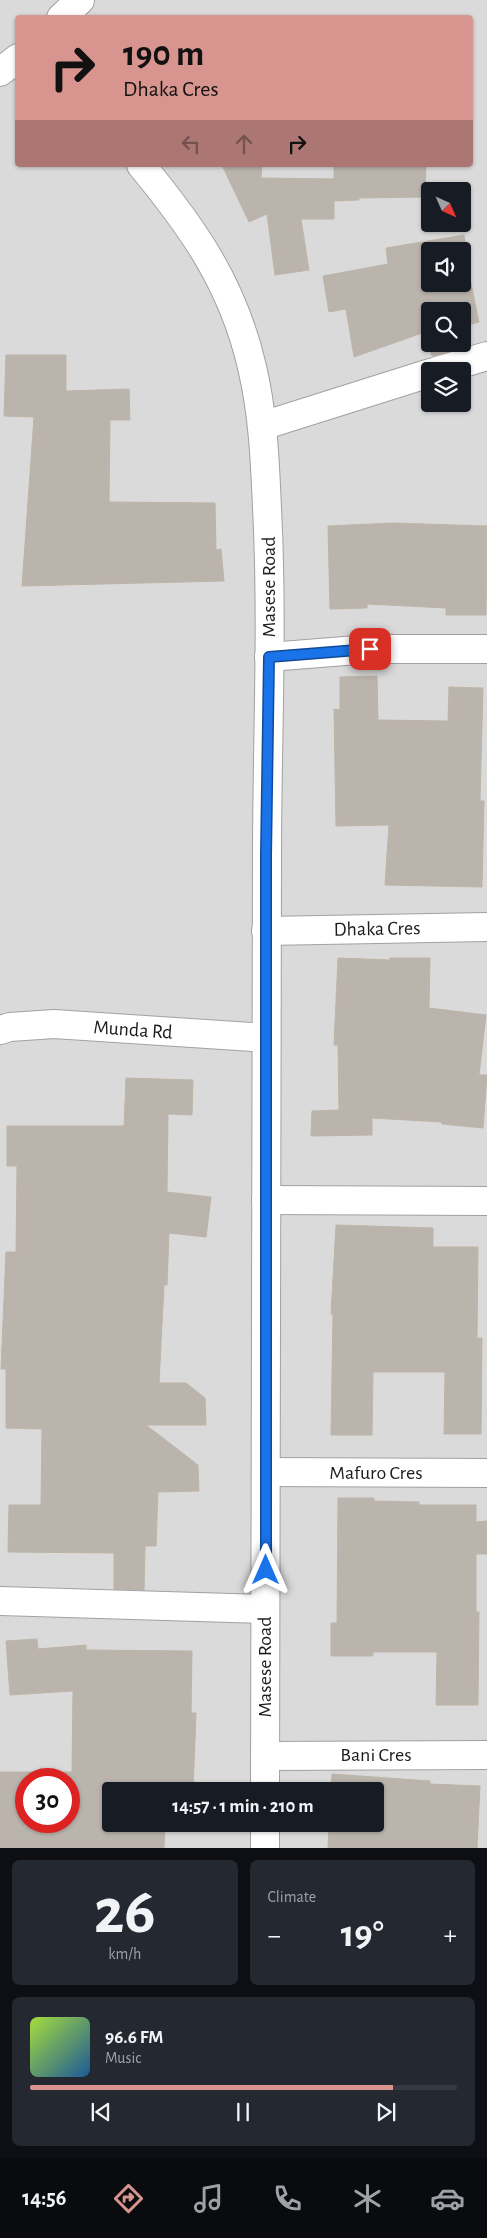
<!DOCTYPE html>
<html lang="en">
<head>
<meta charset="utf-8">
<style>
	:root { --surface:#171b24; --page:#242831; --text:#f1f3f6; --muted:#9ea1a6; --line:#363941; --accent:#d8948f }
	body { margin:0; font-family:"Alegreya Sans",sans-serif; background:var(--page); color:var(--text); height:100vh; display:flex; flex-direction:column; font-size:19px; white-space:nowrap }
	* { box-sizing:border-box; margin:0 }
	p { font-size:16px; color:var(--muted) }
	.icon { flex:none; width:28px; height:28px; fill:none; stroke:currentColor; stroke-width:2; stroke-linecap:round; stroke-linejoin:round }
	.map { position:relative; height:1848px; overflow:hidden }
	.panel { display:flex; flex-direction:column; gap:12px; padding:12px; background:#0d0f14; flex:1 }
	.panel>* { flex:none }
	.banner { position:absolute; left:15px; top:15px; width:458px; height:152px; border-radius:5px; box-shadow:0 1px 4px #0004; background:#d8948f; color:#111; overflow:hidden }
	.needle { width:32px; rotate:135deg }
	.buttons { position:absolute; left:421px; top:182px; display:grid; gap:10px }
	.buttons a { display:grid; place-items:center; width:50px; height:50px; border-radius:5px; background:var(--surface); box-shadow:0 1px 4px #0004; font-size:25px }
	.speed { position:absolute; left:15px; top:1768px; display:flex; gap:10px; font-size:25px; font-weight:700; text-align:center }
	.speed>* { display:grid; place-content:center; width:65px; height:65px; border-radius:50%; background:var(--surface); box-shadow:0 1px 4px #0004; line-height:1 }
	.speed .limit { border:8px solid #d22; background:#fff; color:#111 }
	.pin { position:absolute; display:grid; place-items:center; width:42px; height:42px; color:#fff; margin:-21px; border-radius:10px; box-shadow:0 2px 8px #0006 }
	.me { position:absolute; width:55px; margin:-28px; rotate:0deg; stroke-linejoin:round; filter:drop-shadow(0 0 4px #0008) }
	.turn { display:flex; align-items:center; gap:18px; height:105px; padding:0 25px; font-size:22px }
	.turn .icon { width:65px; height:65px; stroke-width:2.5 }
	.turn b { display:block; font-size:35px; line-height:42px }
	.lanes { display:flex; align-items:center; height:48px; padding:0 25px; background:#0003; justify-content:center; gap:25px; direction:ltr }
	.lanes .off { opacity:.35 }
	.big { font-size:38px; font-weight:600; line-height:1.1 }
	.panel .widget { flex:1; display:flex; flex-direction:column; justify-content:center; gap:8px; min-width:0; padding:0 18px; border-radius:8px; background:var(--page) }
	.panel .dial { align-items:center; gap:0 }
	.dial b { font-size:65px; line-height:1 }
	.song { display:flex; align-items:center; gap:15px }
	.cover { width:60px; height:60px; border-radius:8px; background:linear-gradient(135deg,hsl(80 70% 55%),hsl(210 70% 35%)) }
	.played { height:5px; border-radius:2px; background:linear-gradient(90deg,var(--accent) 85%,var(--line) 85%) }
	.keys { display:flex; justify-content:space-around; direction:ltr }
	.heat { display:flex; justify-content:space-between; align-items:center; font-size:28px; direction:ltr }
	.panel .tiles { flex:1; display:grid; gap:12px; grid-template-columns:1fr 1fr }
	.widget:last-child { grid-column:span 2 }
	.trip { position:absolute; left:102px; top:1782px; width:282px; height:50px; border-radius:5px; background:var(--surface); box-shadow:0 1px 4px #0004; font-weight:600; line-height:50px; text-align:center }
	.tab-bar { display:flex; height:80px; justify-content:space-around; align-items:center; background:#090b0e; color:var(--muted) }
	.tab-bar .icon { width:35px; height:35px }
	.tab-bar .on { color:var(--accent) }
	.tab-bar b { font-size:22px; color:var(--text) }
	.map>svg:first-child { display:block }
	.residential { fill:#dbdada; fill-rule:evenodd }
	.building { fill:#bab4ad; stroke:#beb4a8; fill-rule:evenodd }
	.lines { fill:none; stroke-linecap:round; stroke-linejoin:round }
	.minor-casing { stroke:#a1a1a1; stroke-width:30 }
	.tertiary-casing { stroke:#a1a1a1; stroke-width:30 }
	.minor { stroke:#fff; stroke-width:28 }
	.tertiary { stroke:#fff; stroke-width:28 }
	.route-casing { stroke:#114b97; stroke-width:12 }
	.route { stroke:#1a73e8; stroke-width:9 }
	.labels { text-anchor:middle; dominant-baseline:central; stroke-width:4.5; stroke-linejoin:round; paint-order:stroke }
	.street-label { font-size:20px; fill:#1d1d1d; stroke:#fff }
</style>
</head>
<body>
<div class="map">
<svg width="487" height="1848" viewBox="0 0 487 1848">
	<rect width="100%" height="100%" fill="#eeebe4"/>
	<path class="residential" d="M0,0H487V1848H0ZM18,18H470V165H18ZM430,191H462V224H430ZM430,251H462V284H430ZM430,311H462V344H430ZM430,371H462V404H430ZM26,1779H69V1821H26ZM111,1791H376V1824H111Z"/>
	<g class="building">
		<path d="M222,165H262L261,178L334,179V165H426L425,197L359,198V200L334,201V219H301L309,270L275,275L267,214L249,222Z"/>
		<path d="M464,235L470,269H468L479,322L464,326L468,346L432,356L425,332L354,357L346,309L329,312L323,276L388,264L386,248ZM430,251H462V284H430ZM430,311H462V344H430Z"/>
		<path d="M6,355H66V391L129,389L130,420H110L109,502L215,503L216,550L221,549L224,581L22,586L34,417L4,416Z"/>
		<path d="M393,523L487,526L486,615H446V608L367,604V608L330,609L328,526Z"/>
		<path d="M377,676L378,720L448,721L449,687L483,688L480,801H484L482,887L385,885L389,825L336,826L334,709L340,710V677Z"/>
		<path d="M338,958L390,960V958H430L429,1008L486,1015L479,1075H487L483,1128L442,1124V1122L372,1118V1135L311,1136L312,1111L339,1110L338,1045H334Z"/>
		<path d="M126,1078L193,1080L192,1115L168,1114L167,1192L211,1197L206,1237L169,1233L167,1285H164L159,1383H186L205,1398L206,1425H146L198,1465L199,1491L158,1492L156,1546H145L144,1590L114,1589V1553L8,1552L9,1505H41L42,1429L6,1428V1369H1L6,1252H16L17,1166H7V1126H124Z"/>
		<path d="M336,1225L433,1228V1247H478L477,1338H482L481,1434H444L445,1372H373L372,1435H331L333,1314H331Z"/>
		<path d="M338,1498H374V1501L419,1502V1505H476V1522L487,1521V1554H476V1612H479L478,1705H436L437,1652H373V1656H331V1623H337Z"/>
		<path d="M37,1639L38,1649L86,1645V1650L192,1651L191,1713H196L193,1791H111V1824H165L164,1848H0V1772H72L73,1691L10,1695L6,1641ZM26,1779H69V1821H26Z"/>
		<path d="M332,1774L430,1781V1784L480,1786L477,1848H328L329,1824H376V1791H331Z"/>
	</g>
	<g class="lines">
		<defs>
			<g id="minor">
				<path d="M141,165C194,229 233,285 252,367C263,413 265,461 267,508C273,624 267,741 267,858C265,1169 265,1480 265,1791"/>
				<path d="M437,371L487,356"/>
				<path d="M262,426L430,373"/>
				<path d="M269,657L370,649H487"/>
				<path d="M266,931L487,927"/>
				<path d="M0,1030L10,1027L54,1024L266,1038"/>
				<path d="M266,1200L487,1201"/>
				<path d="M266,1472L487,1473"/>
				<path d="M0,1601L265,1609"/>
				<path d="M265,1756L487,1755"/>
				<path d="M265,1824V1848"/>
			</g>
			<g id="tertiary">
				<path d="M61,18L80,0"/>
				<path d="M0,72L18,58"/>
			</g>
		</defs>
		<use href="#minor" class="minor-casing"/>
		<use href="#tertiary" class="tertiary-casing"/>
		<use href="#minor" class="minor"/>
		<use href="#tertiary" class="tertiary"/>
	</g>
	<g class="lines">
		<defs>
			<path id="route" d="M266,1570V855L269,657L370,649"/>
		</defs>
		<use href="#route" class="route-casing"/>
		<use href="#route" class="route"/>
	</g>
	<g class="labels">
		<g class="street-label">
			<text transform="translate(269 587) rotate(-90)">Masese Road</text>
			<text transform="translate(377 929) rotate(-1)">Dhaka Cres</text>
			<text transform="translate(133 1030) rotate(4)">Munda Rd</text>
			<text x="376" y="1473">Mafuro Cres</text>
			<text transform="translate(265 1667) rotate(-90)">Masese Road</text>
			<text x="376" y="1755">Bani Cres</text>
		</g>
	</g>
</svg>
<div class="buttons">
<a><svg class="needle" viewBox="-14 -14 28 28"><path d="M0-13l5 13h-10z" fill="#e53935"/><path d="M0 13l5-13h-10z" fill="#9ea1a6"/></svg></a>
<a><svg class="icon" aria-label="sound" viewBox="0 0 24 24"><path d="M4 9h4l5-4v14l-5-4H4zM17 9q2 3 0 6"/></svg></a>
<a><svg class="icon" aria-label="search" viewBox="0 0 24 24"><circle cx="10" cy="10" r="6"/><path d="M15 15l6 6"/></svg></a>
<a><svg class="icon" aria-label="layers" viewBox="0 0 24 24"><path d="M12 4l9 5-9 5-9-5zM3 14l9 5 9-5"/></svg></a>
</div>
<div class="speed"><div class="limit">30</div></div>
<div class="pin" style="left:370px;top:649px;background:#d93025"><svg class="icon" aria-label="arrive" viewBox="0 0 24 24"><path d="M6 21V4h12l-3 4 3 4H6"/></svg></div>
<svg class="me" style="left:266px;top:1570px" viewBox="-20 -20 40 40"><path d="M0-17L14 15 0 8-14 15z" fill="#1a73e8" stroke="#fff" stroke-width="4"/></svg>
<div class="trip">14:57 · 1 min · 210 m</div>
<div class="banner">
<div class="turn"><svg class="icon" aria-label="right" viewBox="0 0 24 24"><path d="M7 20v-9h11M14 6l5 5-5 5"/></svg><div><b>190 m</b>Dhaka Cres</div></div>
<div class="lanes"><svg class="icon off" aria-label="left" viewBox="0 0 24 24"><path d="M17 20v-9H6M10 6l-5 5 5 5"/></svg><svg class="icon off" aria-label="ahead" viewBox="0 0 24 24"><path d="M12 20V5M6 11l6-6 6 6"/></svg><svg class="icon" aria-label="right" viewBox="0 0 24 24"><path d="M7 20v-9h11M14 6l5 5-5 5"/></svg></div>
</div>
</div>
<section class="panel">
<div class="tiles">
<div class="widget dial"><b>26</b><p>km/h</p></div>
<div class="widget"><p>Climate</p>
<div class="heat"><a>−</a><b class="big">19°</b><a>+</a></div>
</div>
<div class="widget">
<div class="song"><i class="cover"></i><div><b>96.6 FM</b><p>Music</p></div></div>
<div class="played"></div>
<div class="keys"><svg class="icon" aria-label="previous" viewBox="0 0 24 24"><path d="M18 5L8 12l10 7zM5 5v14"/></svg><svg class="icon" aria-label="pause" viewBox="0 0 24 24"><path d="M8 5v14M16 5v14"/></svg><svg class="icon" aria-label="next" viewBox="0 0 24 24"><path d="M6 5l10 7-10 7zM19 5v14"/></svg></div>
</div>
</div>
</section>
<nav class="tab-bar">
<b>14:56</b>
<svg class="icon on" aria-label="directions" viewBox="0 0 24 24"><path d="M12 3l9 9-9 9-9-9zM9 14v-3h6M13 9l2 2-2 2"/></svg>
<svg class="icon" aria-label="music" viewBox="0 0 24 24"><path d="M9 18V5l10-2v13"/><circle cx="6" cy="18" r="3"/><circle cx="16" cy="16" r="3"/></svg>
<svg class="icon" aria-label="phone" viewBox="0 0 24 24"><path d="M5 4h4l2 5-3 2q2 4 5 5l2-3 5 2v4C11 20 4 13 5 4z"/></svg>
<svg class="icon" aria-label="climate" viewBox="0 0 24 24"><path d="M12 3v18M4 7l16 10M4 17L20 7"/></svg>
<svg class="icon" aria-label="car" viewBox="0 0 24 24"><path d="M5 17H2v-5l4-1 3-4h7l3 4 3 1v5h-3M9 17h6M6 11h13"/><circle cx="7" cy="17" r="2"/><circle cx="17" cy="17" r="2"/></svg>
</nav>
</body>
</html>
